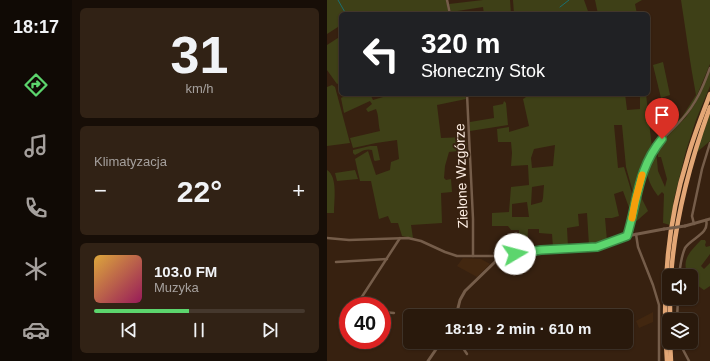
<!DOCTYPE html>
<html lang="pl">
<head>
<meta charset="utf-8">
<style>
	:root { --surface:#29190c; --page:#312215; --text:#f1f3f6; --muted:#a5a09d; --line:#45382d; --accent:#5cd56d }
	body { margin:0; font-family:Arial,sans-serif; background:var(--page); color:var(--text); height:100vh; display:flex; flex-direction:column; font-size:15px; white-space:nowrap }
	* { box-sizing:border-box; margin:0 }
	p { font-size:13px; color:var(--muted) }
	.icon { flex:none; width:22px; height:22px; fill:none; stroke:currentColor; stroke-width:2; stroke-linecap:round; stroke-linejoin:round }
	.map { position:relative; flex:1; overflow:hidden }
	.sheet { display:flex; flex-direction:column; gap:8px; padding:8px; background:#170e07; width:255px }
	.sheet>* { flex:none }
	.guide { position:absolute; left:12px; top:12px; width:311px; height:84px; border-radius:6px; box-shadow:0 1px 3px #0004,0 0 0 1px var(--line); background:#202124; color:#fff; overflow:hidden }
	.buttons { position:absolute; left:335px; top:269px; display:grid; gap:8px }
	.buttons a { display:grid; place-items:center; width:36px; height:36px; border-radius:6px; background:var(--surface); box-shadow:0 1px 3px #0004,0 0 0 1px var(--line); font-size:20px }
	.speed { position:absolute; left:12px; top:297px; display:flex; gap:8px; font-size:20px; font-weight:700; text-align:center }
	.speed>* { display:grid; place-content:center; width:52px; height:52px; border-radius:50%; background:var(--surface); box-shadow:0 1px 3px #0004,0 0 0 1px var(--line); line-height:1 }
	.speed .limit { border:6px solid #d22; background:#fff; color:#111 }
	.pin { position:absolute; display:grid; place-items:center; width:34px; height:34px; color:#fff; margin:-41px -17px; border-radius:50% 50% 50% 0; rotate:-45deg; box-shadow:0 0 4px #0007 }
	.pin .icon { rotate:45deg }
	.me { position:absolute; width:44px; margin:-22px; rotate:82deg; stroke-linejoin:round; filter:drop-shadow(0 0 3px #0008) }
	.turn { display:flex; align-items:center; gap:14px; height:84px; padding:0 16px; font-size:18px }
	.turn .icon { width:52px; height:52px; stroke-width:2.5 }
	.turn b { display:block; font-size:28px; line-height:34px }
	.big { font-size:30px; font-weight:800; line-height:1.1 }
	.sheet .card { flex:1; display:flex; flex-direction:column; justify-content:center; gap:6px; min-width:0; padding:0 14px; border-radius:6px; background:var(--page) }
	.sheet .dial { align-items:center; gap:0 }
	.dial b { font-size:52px; line-height:1 }
	.song { display:flex; align-items:center; gap:12px }
	.cover { width:48px; height:48px; border-radius:6px; background:linear-gradient(135deg,hsl(40 70% 55%),hsl(330 70% 35%)) }
	.played { height:4px; border-radius:2px; background:linear-gradient(90deg,var(--accent) 45%,var(--line) 45%) }
	.keys { display:flex; justify-content:space-around; direction:ltr }
	.heat { display:flex; justify-content:space-between; align-items:center; font-size:22px; direction:ltr }
	.trip { position:absolute; left:76px; top:309px; width:230px; height:40px; border-radius:6px; background:var(--surface); box-shadow:0 1px 3px #0004,0 0 0 1px var(--line); font-weight:800; line-height:40px; text-align:center }
	main { display:flex; flex:1; min-height:0 }
	.tab-bar { display:flex; flex-direction:column; width:72px; justify-content:space-around; align-items:center; background:#100a05; color:var(--muted) }
	.tab-bar .icon { width:28px; height:28px }
	.tab-bar .selected { color:var(--accent) }
	.tab-bar b { font-size:18px; color:var(--text) }
	.map>svg:first-child { display:block }
	.built { fill:#422710 }
	.green { fill:#3e4017; fill-rule:evenodd }
	.lines { fill:none; stroke-linecap:round; stroke-linejoin:round }
	.stream { stroke:#1b6f70; stroke-width:1 }
	.minor { stroke:#755d4a; stroke-width:2.5 }
	.tertiary { stroke:#755d4a; stroke-width:3 }
	.motorway { stroke:#e3a776; stroke-width:4.5 }
	.tertiary-bridge { stroke:#755d4a; stroke-width:3 }
	.route-casing { stroke:#3c8a47; stroke-width:10 }
	.route { stroke:#5cd56d; stroke-width:7 }
	.slow { stroke:#f59e0b; stroke-width:7 }
	.labels { text-anchor:middle; dominant-baseline:central; stroke-width:4; stroke-linejoin:round; paint-order:stroke }
	.street-label { font-size:14px; fill:#fff0e5; stroke:#372110 }
</style>
</head>
<body>
<main>
<nav class="tab-bar">
<b>18:17</b>
<svg class="icon selected" aria-label="directions" viewBox="0 0 24 24"><path d="M12 3l9 9-9 9-9-9zM9 14v-3h6M13 9l2 2-2 2"/></svg>
<svg class="icon" aria-label="music" viewBox="0 0 24 24"><path d="M9 18V5l10-2v13"/><circle cx="6" cy="18" r="3"/><circle cx="16" cy="16" r="3"/></svg>
<svg class="icon" aria-label="phone" viewBox="0 0 24 24"><path d="M5 4h4l2 5-3 2q2 4 5 5l2-3 5 2v4C11 20 4 13 5 4z"/></svg>
<svg class="icon" aria-label="climate" viewBox="0 0 24 24"><path d="M12 3v18M4 7l16 10M4 17L20 7"/></svg>
<svg class="icon" aria-label="car" viewBox="0 0 24 24"><path d="M5 17H2v-5l4-1 3-4h7l3 4 3 1v5h-3M9 17h6M6 11h13"/><circle cx="7" cy="17" r="2"/><circle cx="17" cy="17" r="2"/></svg>
</nav>
<section class="sheet">
<div class="card dial"><b>31</b><p>km/h</p></div>
<div class="card"><p>Klimatyzacja</p>
<div class="heat"><a>−</a><b class="big">22°</b><a>+</a></div>
</div>
<div class="card">
<div class="song"><i class="cover"></i><div><b>103.0 FM</b><p>Muzyka</p></div></div>
<div class="played"></div>
<div class="keys"><svg class="icon" aria-label="previous" viewBox="0 0 24 24"><path d="M18 5L8 12l10 7zM5 5v14"/></svg><svg class="icon" aria-label="pause" viewBox="0 0 24 24"><path d="M8 5v14M16 5v14"/></svg><svg class="icon" aria-label="next" viewBox="0 0 24 24"><path d="M6 5l10 7-10 7zM19 5v14"/></svg></div>
</div>
</section>
<div class="map">
<svg width="383" height="361" viewBox="0 0 383 361">
	<rect width="100%" height="100%" fill="#372110"/>
	<g class="built">
		<path d="M136,258L154,259L163,264L150,277L130,266Z"/>
		<path d="M326,312V322L312,328L309,321Z"/>
	</g>
	<g class="green">
		<path d="M0,0H119L122,14H14V25L0,34Z"/>
		<path d="M156,0H183L184,14H157L156,7L124,12L122,4Z"/>
		<path d="M186,0H257L262,14H187Z"/>
		<path d="M268,0H315L308,4L310,14H271Z"/>
		<path d="M354,0H383V64L368,100L356,118L337,136L336,135L338,132L355,117L369,95C363,64 359,32 354,0Z"/>
		<path d="M14,36V82L10,84L0,70V45Z"/>
		<path d="M336,62L343,95L334,98L326,65Z"/>
		<path d="M383,71V86L369,120L359,151L347,199L343,225L336,223L337,194L335,192L331,196C324,187 320,178 319,167L329,149L331,171L338,187L340,179L334,157H331L330,147L359,117L368,104Z"/>
		<path d="M5,85L8,87L23,143L0,146V87Z"/>
		<path d="M22,94H43L46,100L56,97L55,94H138L139,99L110,105L114,138L139,137L140,150L122,152L118,166L117,178L119,180L124,179L125,192L114,193L115,223L84,225L86,238L75,236L71,223H64L61,216L52,219L44,181H33L28,159L41,151L49,175L63,170L64,162L72,159L70,140L49,143L26,148L23,138L53,131C51,123 52,116 49,109L41,112L39,109L45,104L43,101L17,113L14,98Z"/>
		<path d="M199,94H298L300,110L313,109V94H319L325,148L317,163L307,196L299,167L295,125H287L291,168L297,167L307,200L304,213L296,191L287,194L292,216L285,218H278L280,241L271,245H262L260,213L251,214L252,226L240,228L241,247H226L225,234L212,233V229H201L200,249L192,250V230H184L181,226H165V213L182,212L184,187L202,185L201,165L184,166L185,153L184,142H171L170,129L182,127V132L202,126L196,99L199,97ZM228,145L226,166L205,168L204,158L207,149ZM217,185L216,198L215,202L204,205L205,187ZM200,202L202,217H185V204Z"/>
		<path d="M177,101L179,103L181,125L143,131V122L167,118L166,106L176,104Z"/>
		<path d="M383,113V141L369,153Z"/>
		<path d="M43,146H50L53,160L48,161L47,160L45,150C38,148 34,152 28,155L26,153V150Z"/>
		<path d="M0,170C11,177 7,200 7,213H0Z"/>
		<path d="M28,170L31,179L10,181L8,173Z"/>
		<path d="M311,191L321,211L304,226Z"/>
		<path d="M374,240H378L379,242L378,245L379,247L383,246V254L374,266L377,269L383,263V286L377,290L364,281V276H361C354,259 363,252 374,240Z"/>
	</g>
	<g class="lines">
		<g class="stream">
			<path d="M11,0L19,14"/>
			<path d="M233,7L242,0"/>
		</g>
		<g class="minor">
			<path d="M120,0L123,14"/>
			<path d="M140,94L146,219V256"/>
			<path d="M367,224L365,216L375,169L383,143"/>
			<path d="M309,234L311,247L326,285L332,305V361"/>
			<path d="M300,236C309,210 309,181 323,156C331,141 344,132 355,119C369,104 376,87 383,68"/>
			<path d="M0,238L22,240L81,238L94,241L118,252L130,256H168L174,257"/>
			<path d="M9,262L60,259"/>
			<path d="M352,276C353,267 354,257 358,248C364,238 383,234 379,220"/>
			<path d="M29,306L73,238"/>
			<path d="M55,312L67,313"/>
			<path d="M350,320L351,298"/>
			<path d="M132,342L140,354"/>
			<path d="M352,342L362,361"/>
		</g>
		<g class="tertiary">
			<path d="M358,226L383,219"/>
			<path d="M129,316L133,300L138,291L169,261L177,256L215,250L269,247L300,236L337,229"/>
			<path d="M101,361L114,342"/>
		</g>
		<g class="motorway">
			<path d="M344,276C348,217 363,162 383,107"/>
			<path d="M343,320V298"/>
			<path d="M343,342L344,361"/>
			<path d="M340,361C335,294 340,224 360,160C366,137 375,116 383,94"/>
		</g>
		<path class="tertiary-bridge" d="M337,229L358,226"/>
	</g>
	<g class="lines">
		<defs>
			<path id="route" d="M188,254L214,250L270,247L300,236C311,201 310,169 335,139"/>
		</defs>
		<use href="#route" class="route-casing"/>
		<use href="#route" class="route"/>
		<path class="slow" d="M305,218L308,202L315,175"/>
	</g>
	<g class="labels">
		<g class="street-label">
			<text transform="translate(134 176) rotate(-92)">Zielone Wzgórze</text>
		</g>
	</g>
</svg>
<div class="buttons">
<a><svg class="icon" aria-label="sound" viewBox="0 0 24 24"><path d="M4 9h4l5-4v14l-5-4H4zM17 9q2 3 0 6"/></svg></a>
<a><svg class="icon" aria-label="layers" viewBox="0 0 24 24"><path d="M12 4l9 5-9 5-9-5zM3 14l9 5 9-5"/></svg></a>
</div>
<div class="speed"><div class="limit">40</div></div>
<div class="pin" style="left:335px;top:139px;background:#d93025"><svg class="icon" aria-label="arrive" viewBox="0 0 24 24"><path d="M6 21V4h12l-3 4 3 4H6"/></svg></div>
<svg class="me" style="left:188px;top:254px" viewBox="-20 -20 40 40"><circle r="19" fill="#fff"/><path d="M0-13L10 11 0 6-10 11z" fill="#5cd56d"/></svg>
<div class="trip">18:19 · 2 min · 610 m</div>
<div class="guide">
<div class="turn"><svg class="icon" aria-label="left" viewBox="0 0 24 24"><path d="M17 20v-9H6M10 6l-5 5 5 5"/></svg><div><b>320 m</b>Słoneczny Stok</div></div>
</div>
</div>
</main>
</body>
</html>
